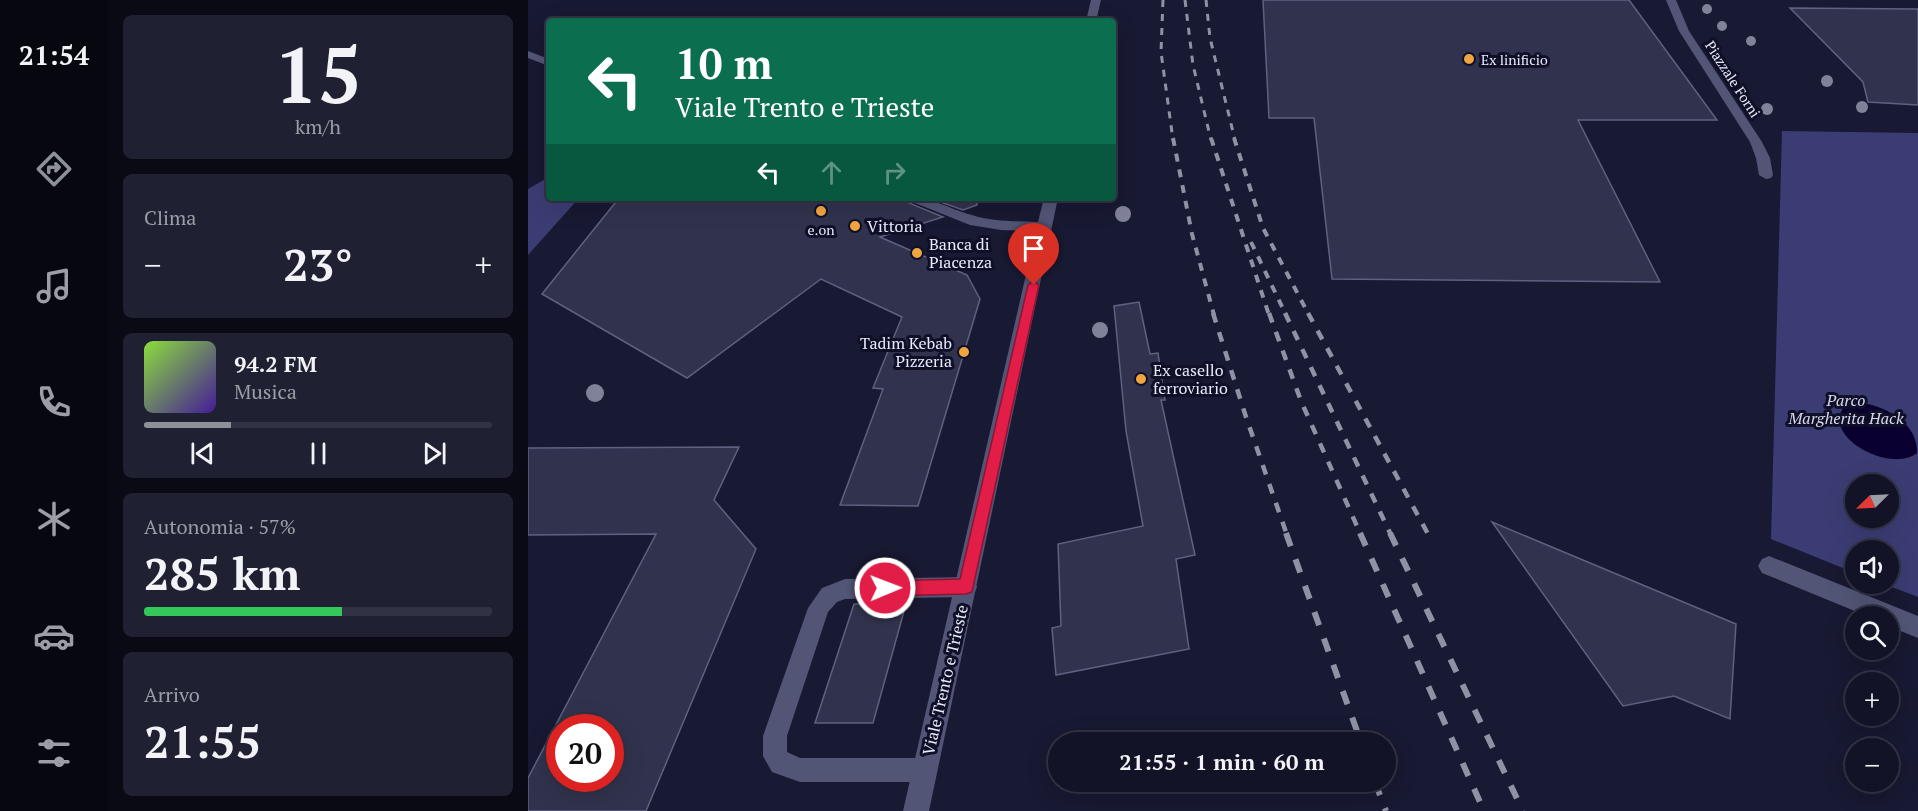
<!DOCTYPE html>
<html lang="it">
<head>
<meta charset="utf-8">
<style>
	:root { --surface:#121326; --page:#1f2032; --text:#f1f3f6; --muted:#9c9ea7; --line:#313243; --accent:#8c9099 }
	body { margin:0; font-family:"PT Serif",serif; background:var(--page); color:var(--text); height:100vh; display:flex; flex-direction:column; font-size:22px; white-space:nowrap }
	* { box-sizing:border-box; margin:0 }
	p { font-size:20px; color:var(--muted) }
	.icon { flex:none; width:33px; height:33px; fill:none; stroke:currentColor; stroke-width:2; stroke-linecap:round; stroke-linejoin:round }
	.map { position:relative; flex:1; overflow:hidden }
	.side { display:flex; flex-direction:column; gap:15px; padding:15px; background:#0a0a15; width:420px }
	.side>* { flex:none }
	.top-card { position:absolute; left:18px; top:18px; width:570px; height:183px; border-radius:6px; box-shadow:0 6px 24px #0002,0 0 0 2px var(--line); background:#0b6e4f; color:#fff; overflow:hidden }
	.needle { width:39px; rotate:246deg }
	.controls { position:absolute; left:1317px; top:474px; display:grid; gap:12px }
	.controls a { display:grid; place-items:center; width:54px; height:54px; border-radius:50%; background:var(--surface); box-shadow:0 6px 24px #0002,0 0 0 2px var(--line); font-size:30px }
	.speed { position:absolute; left:18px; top:714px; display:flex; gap:12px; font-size:30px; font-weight:700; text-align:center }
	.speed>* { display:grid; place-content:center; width:78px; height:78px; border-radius:50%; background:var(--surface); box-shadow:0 6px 24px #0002,0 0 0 2px var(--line); line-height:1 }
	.speed .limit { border:9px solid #d22; background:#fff; color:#111 }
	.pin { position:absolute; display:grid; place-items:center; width:51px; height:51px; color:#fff; margin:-62px -26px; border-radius:50% 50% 50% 0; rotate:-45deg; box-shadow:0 0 6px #0007 }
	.pin .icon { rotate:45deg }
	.me { position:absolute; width:66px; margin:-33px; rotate:89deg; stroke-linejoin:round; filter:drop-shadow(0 0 4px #0008) }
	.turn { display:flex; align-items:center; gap:21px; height:126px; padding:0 30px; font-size:27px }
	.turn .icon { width:78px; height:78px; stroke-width:2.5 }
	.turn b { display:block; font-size:42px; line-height:51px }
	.lanes { display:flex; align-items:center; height:57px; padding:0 30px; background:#0003; justify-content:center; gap:30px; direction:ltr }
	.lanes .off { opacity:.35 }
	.big { font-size:45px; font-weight:700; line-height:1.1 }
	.side .tile { flex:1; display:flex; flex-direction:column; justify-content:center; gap:9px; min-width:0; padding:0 21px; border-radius:9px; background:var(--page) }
	.side .dial { align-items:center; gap:0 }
	.dial b { font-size:78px; line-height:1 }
	.song { display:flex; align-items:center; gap:18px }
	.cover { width:72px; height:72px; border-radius:9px; background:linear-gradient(135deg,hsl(90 70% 55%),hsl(260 70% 35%)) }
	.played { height:6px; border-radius:3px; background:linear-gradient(90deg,var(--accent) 25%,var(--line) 25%) }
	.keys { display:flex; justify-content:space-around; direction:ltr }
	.heat { display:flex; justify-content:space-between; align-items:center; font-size:33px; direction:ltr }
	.charge { height:9px; border-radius:4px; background:linear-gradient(90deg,#34c759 57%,var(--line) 0) }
	.trip { position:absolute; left:520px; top:732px; width:348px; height:60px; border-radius:30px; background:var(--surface); box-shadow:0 6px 24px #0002,0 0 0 2px var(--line); font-weight:700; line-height:60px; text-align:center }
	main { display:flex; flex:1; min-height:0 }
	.tab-bar { display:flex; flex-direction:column; width:108px; justify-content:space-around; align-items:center; background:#07080f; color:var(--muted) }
	.tab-bar .icon { width:42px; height:42px }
	.tab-bar .active { color:var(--accent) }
	.tab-bar b { font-size:27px; color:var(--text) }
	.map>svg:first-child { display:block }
	.green { fill:#3b3c73; fill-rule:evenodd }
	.water { fill:#090030 }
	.building { fill:#31334e; stroke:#5f617f; stroke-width:1.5; fill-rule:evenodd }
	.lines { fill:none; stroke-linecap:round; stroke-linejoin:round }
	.lane { fill:#525575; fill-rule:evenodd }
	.street { fill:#525575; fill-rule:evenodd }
	.rail-far3 { stroke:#8f91a5; stroke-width:3; stroke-dasharray:7 7; stroke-linecap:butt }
	.rail-far2 { stroke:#8f91a5; stroke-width:4; stroke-dasharray:8 8; stroke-linecap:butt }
	.rail-far1 { stroke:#8f91a5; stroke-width:4.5; stroke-dasharray:10 10; stroke-linecap:butt }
	.rail { stroke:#8f91a5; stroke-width:6; stroke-dasharray:14 14; stroke-linecap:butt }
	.tree { fill:#808299 }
	.route { fill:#e11d48; stroke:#92132f; stroke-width:1.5 }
	.poi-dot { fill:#f1a540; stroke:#0f1028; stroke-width:2 }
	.labels { text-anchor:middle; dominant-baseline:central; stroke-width:6; stroke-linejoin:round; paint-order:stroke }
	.far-poi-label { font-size:14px; fill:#e7eafb; stroke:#0f1028; text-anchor:start }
	.far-street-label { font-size:14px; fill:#e7eafb; stroke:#0f1028 }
	.poi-label { font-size:16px; fill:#e7eafb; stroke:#0f1028; text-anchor:start }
	.park-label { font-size:16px; font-style:italic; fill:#d6d8ee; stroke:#0f1028 }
	.street-label { font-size:16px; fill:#e7eafb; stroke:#0f1028 }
</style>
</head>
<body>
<main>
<nav class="tab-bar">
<b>21:54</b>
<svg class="icon active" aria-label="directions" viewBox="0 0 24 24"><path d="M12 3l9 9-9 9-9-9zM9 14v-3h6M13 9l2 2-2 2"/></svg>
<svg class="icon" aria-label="music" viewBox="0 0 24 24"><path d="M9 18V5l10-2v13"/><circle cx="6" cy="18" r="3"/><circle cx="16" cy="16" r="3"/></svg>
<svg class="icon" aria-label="phone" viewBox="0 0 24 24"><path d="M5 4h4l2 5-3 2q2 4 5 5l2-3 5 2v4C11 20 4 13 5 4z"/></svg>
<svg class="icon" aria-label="climate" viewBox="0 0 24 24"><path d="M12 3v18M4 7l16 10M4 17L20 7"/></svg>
<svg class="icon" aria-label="car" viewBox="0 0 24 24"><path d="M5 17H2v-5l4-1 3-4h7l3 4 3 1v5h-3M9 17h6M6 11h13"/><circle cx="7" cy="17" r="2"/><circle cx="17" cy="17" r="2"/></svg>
<svg class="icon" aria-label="filters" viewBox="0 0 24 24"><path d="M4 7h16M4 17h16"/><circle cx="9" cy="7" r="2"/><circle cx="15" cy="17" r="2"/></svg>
</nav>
<section class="side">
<div class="tile dial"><b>15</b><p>km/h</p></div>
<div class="tile"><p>Clima</p>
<div class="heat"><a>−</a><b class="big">23°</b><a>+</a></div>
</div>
<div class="tile">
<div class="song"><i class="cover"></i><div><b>94.2 FM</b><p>Musica</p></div></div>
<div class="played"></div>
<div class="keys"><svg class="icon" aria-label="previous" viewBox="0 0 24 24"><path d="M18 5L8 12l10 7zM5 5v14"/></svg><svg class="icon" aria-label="pause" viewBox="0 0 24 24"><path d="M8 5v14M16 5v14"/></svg><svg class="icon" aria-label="next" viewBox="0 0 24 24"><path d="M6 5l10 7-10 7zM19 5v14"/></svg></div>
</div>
<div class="tile"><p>Autonomia · 57%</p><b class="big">285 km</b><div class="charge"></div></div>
<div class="tile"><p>Arrivo</p><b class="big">21:55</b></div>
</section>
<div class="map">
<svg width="1390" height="811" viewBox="0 0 1390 811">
	<rect width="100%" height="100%" fill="#181932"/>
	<g class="green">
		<path d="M1254,131L1390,133V597L1356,584H1360V550H1328L1327,573L1243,539ZM1328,484H1360V518H1328Z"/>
		<path d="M21,177V198H51L0,255V189Z"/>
	</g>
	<path class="water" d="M1335,403C1358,407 1390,423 1389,453C1363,474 1293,437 1316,407Z"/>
	<g class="building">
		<path d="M735,0H1101L1189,120H1050L1132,282L804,279L786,118H741Z"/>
		<path d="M1262,8L1390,9V105L1340,102L1335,82Z"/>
		<path d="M91,198H378L381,203L415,217L352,237L439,275L452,299L390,506L312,505L355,389L345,388L374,317L293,279L159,378L14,294Z"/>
		<path d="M401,198H448L449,205L435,210Z"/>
		<path d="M611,302L622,354L630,353L637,400H633L667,555L648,559L661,649L528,675L524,628L533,626L530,544L615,526L598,431L586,306Z"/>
		<path d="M211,447L186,500L228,549L118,811H0V778L128,534L0,535V448ZM32,728H82V778H32Z"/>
		<path d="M964,522L1208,624L1202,719L1146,696L1095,706Z"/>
		<path d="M326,604H378L345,723H287Z"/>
	</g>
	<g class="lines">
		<g class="lane">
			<path d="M1138,0H1148L1161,31L1234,142L1242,158L1245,175L1243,178L1238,179L1231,175L1228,158L1222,142L1151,31Z"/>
			<path d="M438,577L446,580L449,587L446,594L438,597L317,599L309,602L300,612L259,736V752L272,758H397L406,761L409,770L406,779L397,782H272L244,772L235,756V736L280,608L294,588L317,579Z"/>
		</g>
		<g class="street">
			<path d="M563,0H573L568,21H558Z"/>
			<path d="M0,51L21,59V66L0,58Z"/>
			<path d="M380,198C409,198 418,208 444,215C465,222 489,221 510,222L516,198H530L401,811H375L508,231L473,230L442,225L382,201Z"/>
			<path d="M1241,556L1390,616V638L1360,626V616H1339L1234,573L1230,566L1234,559Z"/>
		</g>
		<g class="rail-far3">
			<path d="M635,0L633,52L645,140"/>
			<path d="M657,0L665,65L683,140"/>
			<path d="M678,0L682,38L707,140"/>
		</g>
		<g class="rail-far2">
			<path d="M645,138L664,234L686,315"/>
			<path d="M683,138L741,315"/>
			<path d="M706,138L735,228L781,315"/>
			<path d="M723,242L758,315"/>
		</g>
		<g class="rail-far1">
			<path d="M685,313L718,417L759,535"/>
			<path d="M741,313L773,401L833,535"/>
			<path d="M757,313L863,535"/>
			<path d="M780,313L900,534"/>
		</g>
		<g class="rail">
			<path d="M758,533L833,742"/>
			<path d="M832,533L956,811"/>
			<path d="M862,533L995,811"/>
			<path d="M847,782L858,811"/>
		</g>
	</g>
	<g class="tree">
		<circle cx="1179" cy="9" r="5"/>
		<circle cx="1194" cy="26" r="5"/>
		<circle cx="1223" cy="41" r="5"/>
		<circle cx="1299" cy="81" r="6"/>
		<circle cx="1334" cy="107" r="6"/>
		<circle cx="1239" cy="109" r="6"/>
		<circle cx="595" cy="214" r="8"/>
		<circle cx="572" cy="330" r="8"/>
		<circle cx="67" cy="393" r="9"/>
	</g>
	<path class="route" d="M506,281L511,285L444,592L438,594L357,596L352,593L349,588L352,583L357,581L432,579L500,285Z"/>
	<g class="poi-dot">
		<circle cx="941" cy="59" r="6"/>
		<circle cx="293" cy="211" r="6"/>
		<circle cx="327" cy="226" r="6"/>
		<circle cx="389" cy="253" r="6"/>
		<circle cx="436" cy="352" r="6"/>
		<circle cx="613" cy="379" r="6"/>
	</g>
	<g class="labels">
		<g class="far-poi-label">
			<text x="953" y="59">Ex linificio</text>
			<text x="293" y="229" text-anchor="middle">e.on</text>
		</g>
		<g class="far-street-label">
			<text transform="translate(1205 79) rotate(57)">Piazzale Forni</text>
		</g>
		<g class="poi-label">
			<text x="339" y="226">Vittoria</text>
			<text x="401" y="244">Banca di<tspan x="401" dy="18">Piacenza</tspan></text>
			<text x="424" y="343" text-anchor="end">Tadim Kebab<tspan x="424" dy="18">Pizzeria</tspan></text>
			<text x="625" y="370">Ex casello<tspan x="625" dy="18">ferroviario</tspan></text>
		</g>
		<g class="park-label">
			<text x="1318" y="400">Parco<tspan x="1318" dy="18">Margherita Hack</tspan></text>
		</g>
		<g class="street-label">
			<text transform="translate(417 680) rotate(-77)">Viale Trento e Trieste</text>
		</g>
	</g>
</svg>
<div class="controls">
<a><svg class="needle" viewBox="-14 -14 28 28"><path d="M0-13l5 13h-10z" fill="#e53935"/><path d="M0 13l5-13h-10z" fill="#9c9ea7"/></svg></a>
<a><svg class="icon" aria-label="sound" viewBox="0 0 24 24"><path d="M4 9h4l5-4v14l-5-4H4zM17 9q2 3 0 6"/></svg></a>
<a><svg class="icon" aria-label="search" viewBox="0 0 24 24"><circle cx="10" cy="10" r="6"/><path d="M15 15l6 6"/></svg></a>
<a>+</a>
<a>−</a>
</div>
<div class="speed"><div class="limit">20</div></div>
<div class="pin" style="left:506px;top:285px;background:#d93025"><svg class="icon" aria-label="arrive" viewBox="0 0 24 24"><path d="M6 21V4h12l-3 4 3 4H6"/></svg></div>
<svg class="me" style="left:357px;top:588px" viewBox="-20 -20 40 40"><circle r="17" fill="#e11d48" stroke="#fff" stroke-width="3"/><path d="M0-11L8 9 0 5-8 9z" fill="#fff"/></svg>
<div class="trip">21:55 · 1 min · 60 m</div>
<div class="top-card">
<div class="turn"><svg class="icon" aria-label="left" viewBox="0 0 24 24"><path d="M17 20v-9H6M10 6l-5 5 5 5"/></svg><div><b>10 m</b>Viale Trento e Trieste</div></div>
<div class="lanes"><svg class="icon" aria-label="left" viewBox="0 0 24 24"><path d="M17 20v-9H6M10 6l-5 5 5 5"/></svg><svg class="icon off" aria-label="ahead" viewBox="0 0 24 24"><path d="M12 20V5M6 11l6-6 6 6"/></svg><svg class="icon off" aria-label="right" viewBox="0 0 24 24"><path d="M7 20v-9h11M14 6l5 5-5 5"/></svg></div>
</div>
</div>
</main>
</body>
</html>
